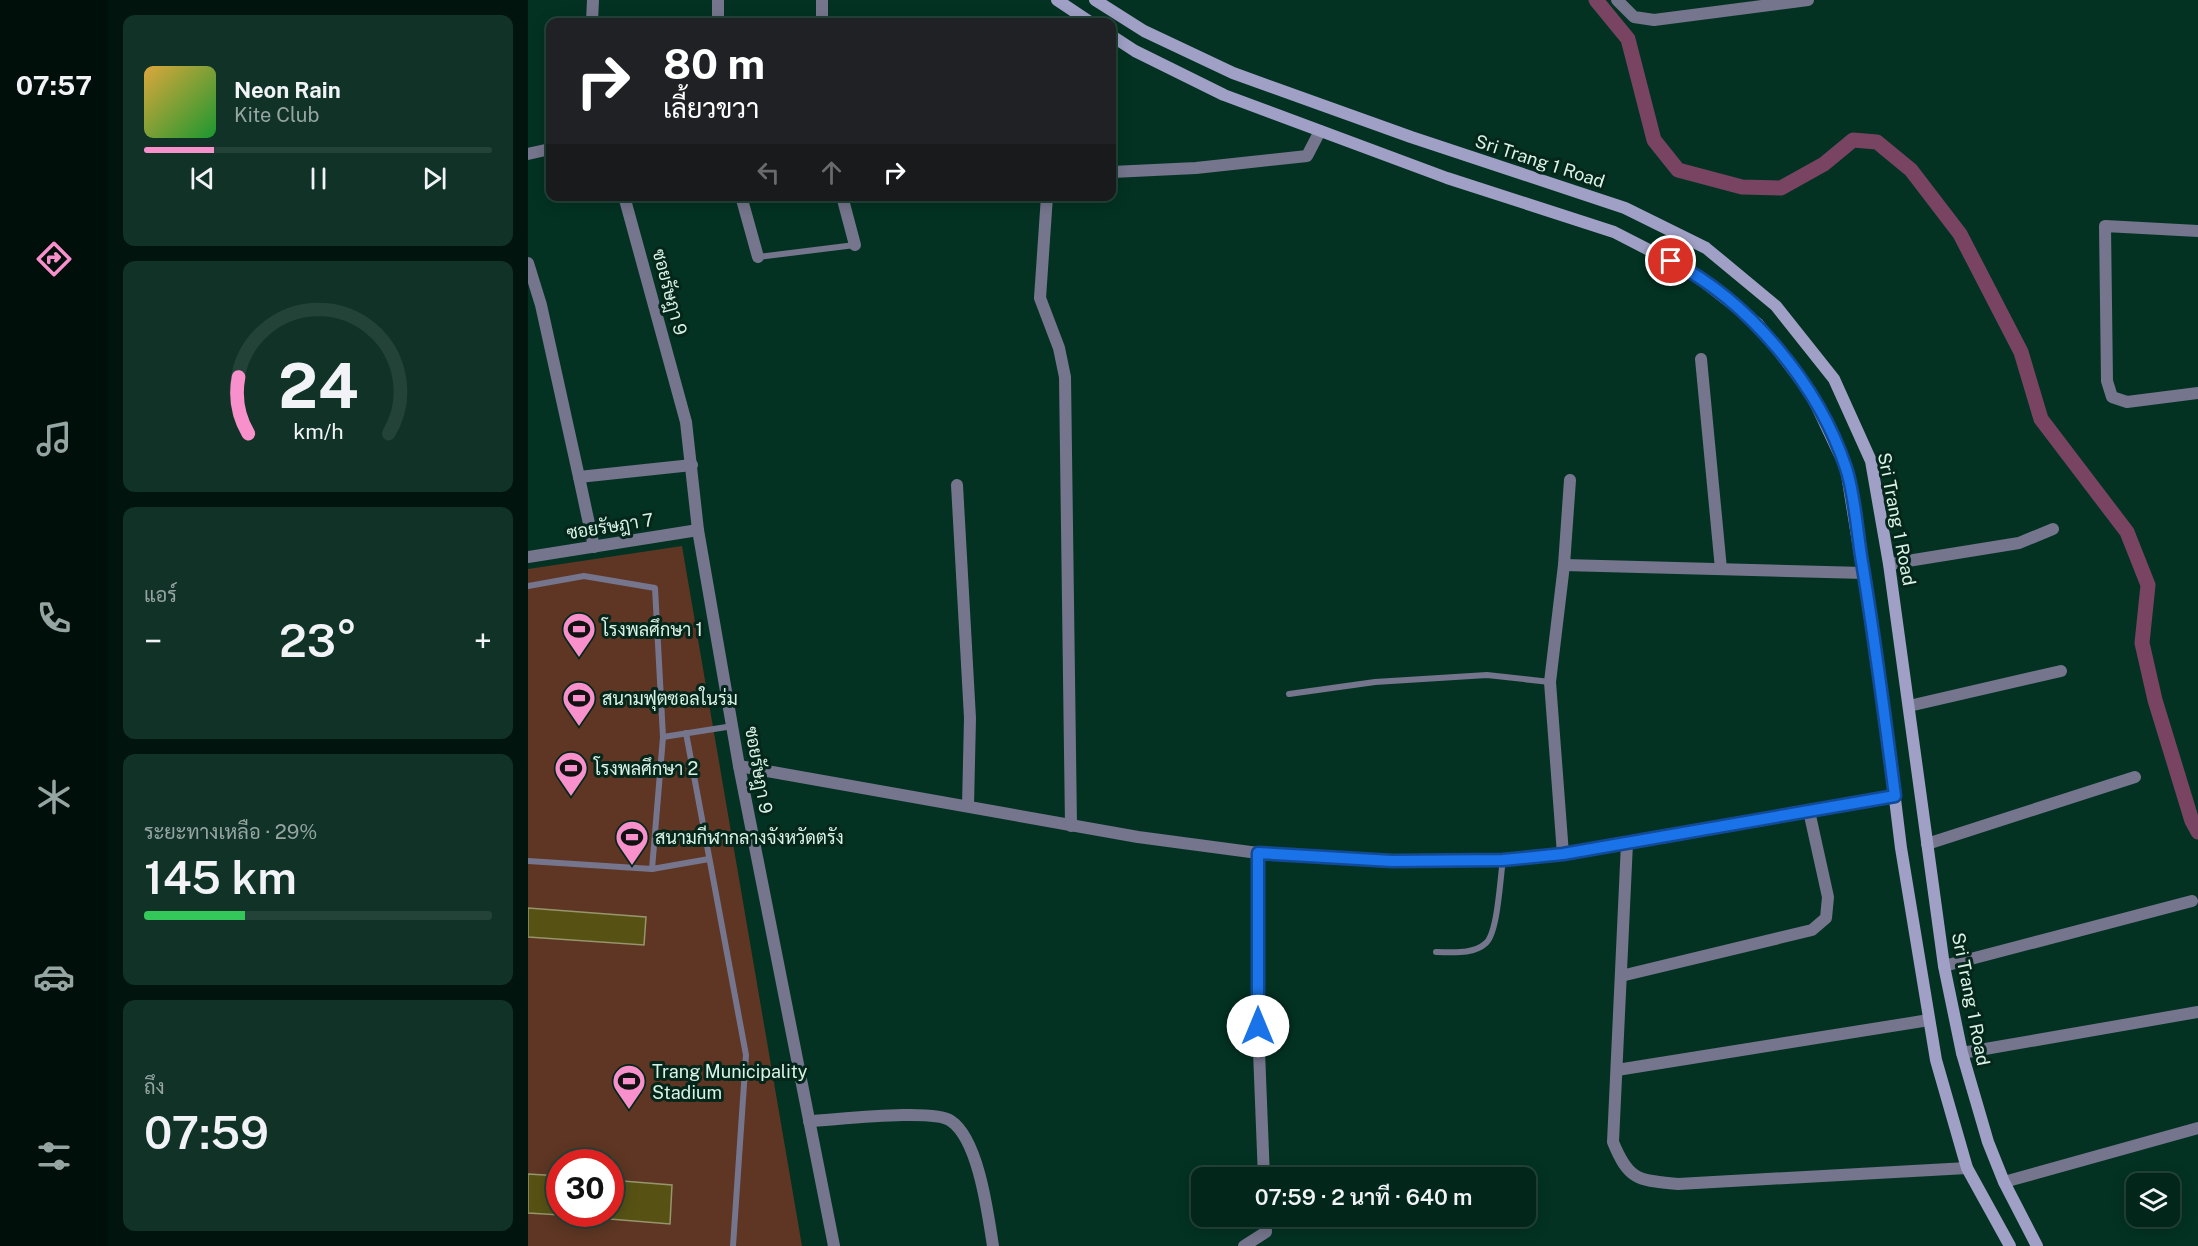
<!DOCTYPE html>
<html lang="th">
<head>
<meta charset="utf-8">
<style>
	:root { --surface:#02261a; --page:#103227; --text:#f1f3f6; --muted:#96a5a2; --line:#234339; --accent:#f890cc }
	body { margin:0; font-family:"Public Sans",Sarabun,sans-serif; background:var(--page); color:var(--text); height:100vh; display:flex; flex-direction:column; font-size:22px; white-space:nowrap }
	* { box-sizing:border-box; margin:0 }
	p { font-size:20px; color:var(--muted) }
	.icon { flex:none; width:33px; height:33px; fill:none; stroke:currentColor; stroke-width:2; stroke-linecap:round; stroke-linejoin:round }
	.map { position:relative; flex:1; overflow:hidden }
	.sheet { display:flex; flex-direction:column; gap:15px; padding:15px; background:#01150e; width:420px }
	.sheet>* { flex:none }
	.banner { position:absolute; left:18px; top:18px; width:570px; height:183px; border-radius:12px; box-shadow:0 3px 15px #0003,0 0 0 2px var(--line); background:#202124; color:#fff; overflow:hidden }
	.fabs { position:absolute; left:1598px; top:1173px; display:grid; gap:12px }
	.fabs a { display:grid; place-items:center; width:54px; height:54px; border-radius:12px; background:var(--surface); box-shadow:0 3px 15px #0003,0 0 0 2px var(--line); font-size:30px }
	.speed { position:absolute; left:18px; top:1149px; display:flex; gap:12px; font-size:30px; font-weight:700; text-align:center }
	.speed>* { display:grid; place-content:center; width:78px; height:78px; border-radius:50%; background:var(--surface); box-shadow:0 3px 15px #0003,0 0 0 2px var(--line); line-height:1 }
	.speed .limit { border:9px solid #d22; background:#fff; color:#111 }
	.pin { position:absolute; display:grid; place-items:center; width:51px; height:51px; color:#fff; margin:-26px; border:3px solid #fff; border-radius:50%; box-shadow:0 2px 6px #0007 }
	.me { position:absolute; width:66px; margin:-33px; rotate:0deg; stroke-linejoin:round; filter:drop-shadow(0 0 4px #0008) }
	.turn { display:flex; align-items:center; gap:21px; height:126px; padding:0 18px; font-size:27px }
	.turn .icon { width:78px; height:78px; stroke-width:2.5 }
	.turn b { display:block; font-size:42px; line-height:51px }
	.lanes { display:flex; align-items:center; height:57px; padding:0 18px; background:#0003; justify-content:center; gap:30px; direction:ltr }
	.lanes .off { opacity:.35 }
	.big { font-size:45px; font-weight:600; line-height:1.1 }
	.sheet .widget { flex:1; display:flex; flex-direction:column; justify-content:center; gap:9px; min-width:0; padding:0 21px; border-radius:12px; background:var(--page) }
	.sheet .dial { align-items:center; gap:0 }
	.dial svg { height:156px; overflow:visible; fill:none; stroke:var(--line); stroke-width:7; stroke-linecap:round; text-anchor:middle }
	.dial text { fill:var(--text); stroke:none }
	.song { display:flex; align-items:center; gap:18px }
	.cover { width:72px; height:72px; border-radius:9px; background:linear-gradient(135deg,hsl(40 70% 55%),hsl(130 70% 35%)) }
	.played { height:6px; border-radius:3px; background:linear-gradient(90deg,var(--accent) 20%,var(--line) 20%) }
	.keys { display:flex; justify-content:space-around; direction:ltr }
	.heat { display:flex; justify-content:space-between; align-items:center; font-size:33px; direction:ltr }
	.charge { height:9px; border-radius:4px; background:linear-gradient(90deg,#34c759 29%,var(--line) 0) }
	.trip { position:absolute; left:663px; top:1167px; width:345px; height:60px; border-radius:12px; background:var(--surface); box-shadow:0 3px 15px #0003,0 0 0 2px var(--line); font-weight:600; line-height:60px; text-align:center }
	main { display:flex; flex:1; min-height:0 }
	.tabs { display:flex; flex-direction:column; width:108px; justify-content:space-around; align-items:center; background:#010f0a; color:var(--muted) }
	.tabs .icon { width:42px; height:42px }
	.tabs .active { color:var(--accent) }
	.tabs b { font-size:27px; color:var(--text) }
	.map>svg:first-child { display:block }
	.green { fill:#5e3623; fill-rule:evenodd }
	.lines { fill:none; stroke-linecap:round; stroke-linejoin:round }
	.canal { stroke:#784462; stroke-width:15 }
	.building { fill:#575214; stroke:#97956c; stroke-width:1.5 }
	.lane { stroke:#75758d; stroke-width:6 }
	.street { stroke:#75758d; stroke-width:12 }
	.secondary { stroke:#a0a0c6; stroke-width:12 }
	.route-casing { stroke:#114b97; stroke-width:15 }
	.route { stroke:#1a73e8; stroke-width:10 }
	.labels { text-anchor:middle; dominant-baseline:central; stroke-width:6; stroke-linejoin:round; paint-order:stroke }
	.street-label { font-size:18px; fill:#dbf2e7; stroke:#05261a }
	.poi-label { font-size:18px; fill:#dbf2e7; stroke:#05261a; text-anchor:start }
</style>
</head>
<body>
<main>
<nav class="tabs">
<b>07:57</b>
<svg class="icon active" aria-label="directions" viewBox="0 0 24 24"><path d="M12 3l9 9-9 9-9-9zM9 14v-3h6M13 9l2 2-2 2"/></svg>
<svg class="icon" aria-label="music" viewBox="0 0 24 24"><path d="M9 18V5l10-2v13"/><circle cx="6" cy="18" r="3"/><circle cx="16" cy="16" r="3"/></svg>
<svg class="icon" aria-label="phone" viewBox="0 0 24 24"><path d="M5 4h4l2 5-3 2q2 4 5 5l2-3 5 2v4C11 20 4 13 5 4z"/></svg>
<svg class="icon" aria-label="climate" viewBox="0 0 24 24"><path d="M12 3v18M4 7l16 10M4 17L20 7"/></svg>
<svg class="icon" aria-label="car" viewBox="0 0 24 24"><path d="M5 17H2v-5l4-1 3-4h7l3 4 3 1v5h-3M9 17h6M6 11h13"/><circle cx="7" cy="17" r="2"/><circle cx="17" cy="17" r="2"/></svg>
<svg class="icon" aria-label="filters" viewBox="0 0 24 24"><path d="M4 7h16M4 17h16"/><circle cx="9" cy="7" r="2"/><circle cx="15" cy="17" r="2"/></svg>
</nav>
<section class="sheet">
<div class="widget">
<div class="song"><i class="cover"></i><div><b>Neon Rain</b><p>Kite Club</p></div></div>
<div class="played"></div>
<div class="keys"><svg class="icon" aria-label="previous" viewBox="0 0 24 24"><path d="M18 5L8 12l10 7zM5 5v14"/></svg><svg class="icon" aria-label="pause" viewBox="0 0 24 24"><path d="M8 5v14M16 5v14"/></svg><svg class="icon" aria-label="next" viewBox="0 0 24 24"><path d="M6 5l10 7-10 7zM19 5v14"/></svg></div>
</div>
<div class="widget dial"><svg viewBox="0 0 100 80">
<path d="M14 69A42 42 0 1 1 86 69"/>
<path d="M14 69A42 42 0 0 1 9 40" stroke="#f890cc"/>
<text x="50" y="56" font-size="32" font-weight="700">24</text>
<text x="50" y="72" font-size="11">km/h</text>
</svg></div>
<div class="widget"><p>แอร์</p>
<div class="heat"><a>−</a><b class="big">23°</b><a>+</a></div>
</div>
<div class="widget"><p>ระยะทางเหลือ · 29%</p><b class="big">145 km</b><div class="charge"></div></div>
<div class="widget"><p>ถึง</p><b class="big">07:59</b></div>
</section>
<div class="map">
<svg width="1670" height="1246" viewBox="0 0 1670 1246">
	<rect width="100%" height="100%" fill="#033222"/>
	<path class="green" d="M154,546L274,1246H0V569ZM32,1162H82V1214H32Z"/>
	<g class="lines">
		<path class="canal" d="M1068,0L1100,39L1126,140L1150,170L1214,187L1253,188L1296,164L1325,140L1349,142L1383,170L1432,234L1493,352L1513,419L1599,532L1620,585L1614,643L1627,700L1664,821L1670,832"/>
	</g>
	<g class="building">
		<path d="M0,908L118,917L116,945L0,937Z"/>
		<path d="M0,1174L32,1176V1215L0,1213Z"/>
		<path d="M82,1180L144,1185L142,1224L82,1219Z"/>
	</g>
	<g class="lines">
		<g class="lane">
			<path d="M230,257L327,245"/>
			<path d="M0,586L56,576L127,588L135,737L124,869"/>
			<path d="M761,694L847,682L959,675L1022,682"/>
			<path d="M158,733L218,1055L205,1246"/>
			<path d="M135,737L205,726"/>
			<path d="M0,861L124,869L181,859"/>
			<path d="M908,952C924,952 945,955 958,943C970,932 972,878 975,860"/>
		</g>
		<g class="street">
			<path d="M190,0V22"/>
			<path d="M1089,0L1106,17L1126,20L1280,0"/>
			<path d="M64,22L65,0"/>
			<path d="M294,22V0"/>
			<path d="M0,154L22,149"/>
			<path d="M584,172L668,168L779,156L792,131"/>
			<path d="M96,196L158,422L170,530L211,766L306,1246"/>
			<path d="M213,196L230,257"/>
			<path d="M314,196L327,245"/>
			<path d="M519,196L512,298L531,348L537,377L543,826"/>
			<path d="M1670,231L1577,226L1579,381L1584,397L1599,402L1670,393"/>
			<path d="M0,263L13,305L51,477L164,465"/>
			<path d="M1173,359L1193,569"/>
			<path d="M51,477L66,547"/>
			<path d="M429,485L442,718L440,806"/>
			<path d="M0,557L170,530"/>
			<path d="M1361,564L1491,543L1525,529"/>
			<path d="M1036,565L1336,573"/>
			<path d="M1381,706L1533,671"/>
			<path d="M211,766L610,837L730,853L864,861L975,860L1035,854L1367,796"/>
			<path d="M1099,843L1085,1142C1101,1181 1110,1180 1150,1184L1439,1168"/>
			<path d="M1399,844L1607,777"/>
			<path d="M730,853V1026L736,1178"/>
			<path d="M1035,854L1022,682L1036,565L1042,480"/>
			<path d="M1416,966L1664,901"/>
			<path d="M1093,976L1284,930L1298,918L1300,897L1281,811"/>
			<path d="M1434,1053L1670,1012"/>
			<path d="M1089,1070L1401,1020"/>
			<path d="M281,1121C307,1120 406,1108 423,1121C451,1140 460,1215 465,1246"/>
			<path d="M1476,1182L1670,1128"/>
			<path d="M716,1246L738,1232L737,1216"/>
		</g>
		<g class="secondary">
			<path d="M529,0L562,22"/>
			<path d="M567,0L616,31L705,73L883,137L1097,208L1178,248L1248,306L1306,379L1343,461L1361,564L1416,966L1434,1053L1460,1142L1476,1182L1509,1246"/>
			<path d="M584,36L607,51L696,95L919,178L1086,232L1162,271L1230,324L1283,394L1318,468L1353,685L1373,848L1408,1060L1439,1168L1482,1246"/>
		</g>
	</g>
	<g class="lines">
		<defs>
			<path id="route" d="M730,1026V853L864,861L975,860L1035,854L1367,796C1357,718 1347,640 1334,562C1329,533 1327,495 1318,468C1290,384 1221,301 1143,261"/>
		</defs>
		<use href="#route" class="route-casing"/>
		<use href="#route" class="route"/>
	</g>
	<defs>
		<symbol id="stadium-pin" viewBox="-11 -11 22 30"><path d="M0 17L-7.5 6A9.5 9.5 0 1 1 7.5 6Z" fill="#f890cc" stroke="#05261a"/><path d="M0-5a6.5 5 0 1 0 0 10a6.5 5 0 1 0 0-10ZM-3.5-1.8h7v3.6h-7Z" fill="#111"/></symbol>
	</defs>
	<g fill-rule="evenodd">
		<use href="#stadium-pin" x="32" y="610" width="38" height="52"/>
		<use href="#stadium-pin" x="32" y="679" width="38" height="52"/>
		<use href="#stadium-pin" x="24" y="749" width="38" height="52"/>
		<use href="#stadium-pin" x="85" y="818" width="38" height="52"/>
		<use href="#stadium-pin" x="82" y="1062" width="38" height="52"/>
	</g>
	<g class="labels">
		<g class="street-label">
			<text transform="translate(1012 161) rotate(18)">Sri Trang 1 Road</text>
			<text transform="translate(142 292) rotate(75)">ซอยรัษฎา 9</text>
			<text transform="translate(1369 519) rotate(79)">Sri Trang 1 Road</text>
			<text transform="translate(82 526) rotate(-9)">ซอยรัษฎา 7</text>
			<text transform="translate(231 770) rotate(80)">ซอยรัษฎา 9</text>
			<text transform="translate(1443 999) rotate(79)">Sri Trang 1 Road</text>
		</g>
		<g class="poi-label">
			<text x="74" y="629">โรงพลศึกษา 1</text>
			<text x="74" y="698">สนามฟุตซอลในร่ม</text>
			<text x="66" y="768">โรงพลศึกษา 2</text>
			<text x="127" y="837">สนามกีฬากลางจังหวัดตรัง</text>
			<text x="124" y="1071">Trang Municipality<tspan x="124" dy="21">Stadium</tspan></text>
		</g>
	</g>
</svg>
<div class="fabs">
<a><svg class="icon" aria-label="layers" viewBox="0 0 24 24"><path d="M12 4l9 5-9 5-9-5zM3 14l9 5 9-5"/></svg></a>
</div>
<div class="speed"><div class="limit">30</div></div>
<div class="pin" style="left:1143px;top:261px;background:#d93025"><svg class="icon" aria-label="arrive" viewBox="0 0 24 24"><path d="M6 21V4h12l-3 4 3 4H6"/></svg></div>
<svg class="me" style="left:730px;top:1026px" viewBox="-20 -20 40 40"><circle r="19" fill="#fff"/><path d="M0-13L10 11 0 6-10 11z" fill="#1a73e8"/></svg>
<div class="trip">07:59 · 2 นาที · 640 m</div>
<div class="banner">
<div class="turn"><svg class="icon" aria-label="right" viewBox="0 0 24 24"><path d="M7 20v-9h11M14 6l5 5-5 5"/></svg><div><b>80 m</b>เลี้ยวขวา</div></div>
<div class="lanes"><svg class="icon off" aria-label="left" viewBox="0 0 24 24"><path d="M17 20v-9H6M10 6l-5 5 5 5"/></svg><svg class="icon off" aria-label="ahead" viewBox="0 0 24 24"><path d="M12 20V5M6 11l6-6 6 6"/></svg><svg class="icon" aria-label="right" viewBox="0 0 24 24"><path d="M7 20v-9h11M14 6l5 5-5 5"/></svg></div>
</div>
</div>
</main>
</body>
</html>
